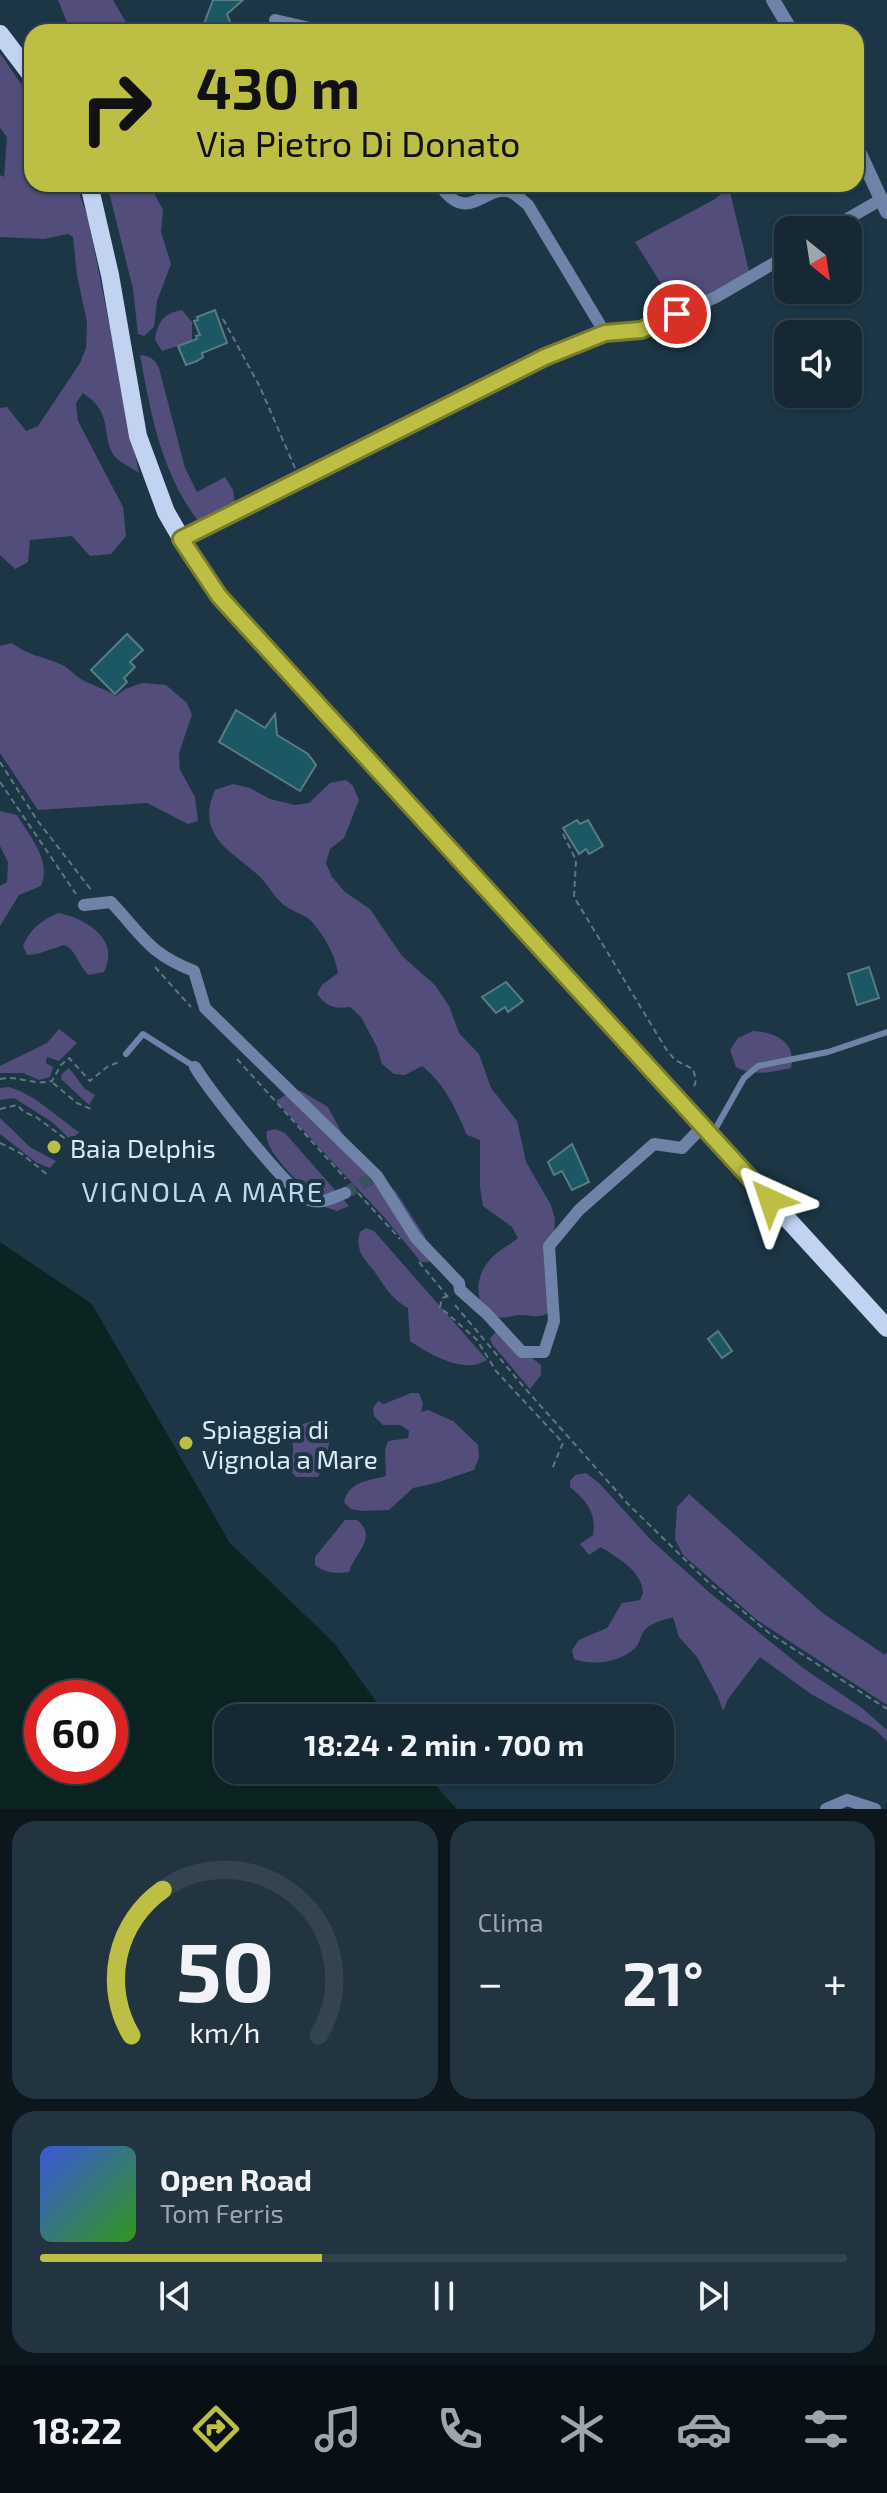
<!DOCTYPE html>
<html lang="it">
<head>
<meta charset="utf-8">
<style>
	:root { --surface:#152834; --page:#223440; --text:#f1f3f6; --muted:#9da6ac; --line:#34444f; --accent:#bcbf44 }
	body { margin:0; font-family:"Exo 2",sans-serif; background:var(--page); color:var(--text); height:100vh; display:flex; flex-direction:column; font-size:30px; white-space:nowrap }
	* { box-sizing:border-box; margin:0 }
	p { font-size:26px; color:var(--muted) }
	.icon { flex:none; width:44px; height:44px; fill:none; stroke:currentColor; stroke-width:2; stroke-linecap:round; stroke-linejoin:round }
	.map { position:relative; height:1809px; overflow:hidden }
	.panel { display:flex; flex-direction:column; gap:12px; padding:12px; background:#0c161d; flex:1 }
	.panel>* { flex:none }
	.guide { position:absolute; left:24px; top:24px; width:840px; height:168px; border-radius:24px; box-shadow:0 2px 6px #0004,0 0 0 2px var(--line); background:#bcbf44; color:#111; overflow:hidden }
	.needle { width:52px; rotate:150deg }
	.tools { position:absolute; left:774px; top:216px; display:grid; gap:16px }
	.tools a { display:grid; place-items:center; width:88px; height:88px; border-radius:16px; background:var(--surface); box-shadow:0 2px 6px #0004,0 0 0 2px var(--line); font-size:40px }
	.speed { position:absolute; left:24px; top:1680px; display:flex; gap:16px; font-size:40px; font-weight:700; text-align:center }
	.speed>* { display:grid; place-content:center; width:104px; height:104px; border-radius:50%; background:var(--surface); box-shadow:0 2px 6px #0004,0 0 0 2px var(--line); line-height:1 }
	.speed .limit { border:12px solid #d22; background:#fff; color:#111 }
	.pin { position:absolute; display:grid; place-items:center; width:68px; height:68px; color:#fff; margin:-34px; border:4px solid #fff; border-radius:50%; box-shadow:0 2px 8px #0007 }
	.me { position:absolute; width:88px; margin:-44px; rotate:318deg; stroke-linejoin:round; filter:drop-shadow(0 0 6px #0008) }
	.turn { display:flex; align-items:center; gap:28px; height:168px; padding:0 40px; font-size:36px }
	.turn .icon { width:104px; height:104px; stroke-width:2.5 }
	.turn b { display:block; font-size:56px; line-height:68px }
	.big { font-size:60px; font-weight:700; line-height:1.1 }
	.panel .widget { flex:1; display:flex; flex-direction:column; justify-content:center; gap:12px; min-width:0; padding:0 28px; border-radius:24px; background:var(--page) }
	.panel .dial { align-items:center; gap:0 }
	.dial svg { height:208px; overflow:visible; fill:none; stroke:var(--line); stroke-width:7; stroke-linecap:round; text-anchor:middle }
	.dial text { fill:var(--text); stroke:none }
	.song { display:flex; align-items:center; gap:24px }
	.cover { width:96px; height:96px; border-radius:12px; background:linear-gradient(135deg,hsl(230 70% 55%),hsl(110 70% 35%)) }
	.played { height:8px; border-radius:4px; background:linear-gradient(90deg,var(--accent) 35%,var(--line) 35%) }
	.keys { display:flex; justify-content:space-around; direction:ltr }
	.heat { display:flex; justify-content:space-between; align-items:center; font-size:44px; direction:ltr }
	.panel .tiles { flex:1; display:grid; gap:12px; grid-template-columns:1fr 1fr }
	.widget:last-child { grid-column:span 2 }
	.trip { position:absolute; left:214px; top:1704px; width:460px; height:80px; border-radius:24px; background:var(--surface); box-shadow:0 2px 6px #0004,0 0 0 2px var(--line); font-weight:700; line-height:80px; text-align:center }
	.tabs { display:flex; height:128px; justify-content:space-around; align-items:center; background:#081015; color:var(--muted) }
	.tabs .icon { width:56px; height:56px }
	.tabs .current { color:var(--accent) }
	.tabs b { font-size:36px; color:var(--text) }
	.map>svg:first-child { display:block }
	.green { fill:#524d7a }
	.water { fill:#0b2422; fill-rule:evenodd }
	.building { fill:#1c5864; stroke:#577c83; stroke-width:2 }
	.lines { fill:none; stroke-linecap:round; stroke-linejoin:round }
	.minor-tunnel { stroke:#395160; stroke-width:12; stroke-dasharray:12 6; stroke-linecap:butt }
	.path { stroke:#607684; stroke-width:2; stroke-dasharray:6 4; stroke-linecap:butt }
	.service { stroke:#6f83a8; stroke-width:6 }
	.minor { stroke:#6f83a8; stroke-width:12 }
	.tertiary { stroke:#6f83a8; stroke-width:14 }
	.primary { stroke:#c2d3f2; stroke-width:18 }
	.route-casing { stroke:#7a7c2c; stroke-width:20 }
	.route { stroke:#bcbf44; stroke-width:14 }
	.poi-dot { fill:#bcbf44; stroke:#1c3646; stroke-width:3 }
	.labels { text-anchor:middle; dominant-baseline:central; stroke-width:8; stroke-linejoin:round; paint-order:stroke }
	.poi-label { font-size:26px; fill:#dbeaf4; stroke:#1c3646; text-anchor:start }
	.neighbourhood-label { font-size:28px; letter-spacing:2px; fill:#bcdaef; stroke:#1c3646 }
</style>
</head>
<body>
<div class="map">
<svg width="887" height="1809" viewBox="0 0 887 1809">
	<rect width="100%" height="100%" fill="#1c3646"/>
	<g class="green">
		<path d="M58,0H113L127,24L146,32H71Z"/>
		<path d="M0,53L32,100V184H76L88,218L139,473C132,468 123,464 117,459C98,439 117,415 83,393L76,403L78,421L123,507L126,536L111,554L90,556L72,536L30,540L28,562L15,569L0,555V408L7,407L26,431L38,426L80,363L86,348L87,322L77,275L73,237L68,234L44,239L0,237V175L4,177L7,137L0,128Z"/>
		<path d="M107,184H153L155,195L163,210L161,232L171,264L157,301L154,327L144,336L138,334L133,289Z"/>
		<path d="M729,188L750,275L681,309L676,307L635,242L715,199Z"/>
		<path d="M182,310L192,322V341L162,351L155,340C157,322 164,313 182,310Z"/>
		<path d="M140,355C151,356 154,359 159,368L185,468L197,492L225,477L233,490L236,510L208,522H199C161,473 151,414 140,355Z"/>
		<path d="M12,643C31,657 40,655 60,664C68,667 73,674 81,679C92,686 105,688 116,696L125,689L142,683L166,685L187,703L192,715L179,753L180,770L195,797L198,821L188,824L147,803L38,810L0,753V646Z"/>
		<path d="M346,780L353,786L359,800L344,838L330,849L326,863L332,877L345,892L370,909L402,956L435,985L449,1006L459,1033L479,1054L491,1088L517,1121L526,1162L551,1205L555,1219L550,1312C539,1319 532,1315 520,1315C511,1315 504,1320 495,1316C473,1305 475,1278 488,1262C496,1252 508,1246 518,1238L512,1227L483,1206L480,1187V1140L467,1135C455,1108 445,1084 422,1066L405,1075L394,1074L382,1064L377,1047L361,1017L350,1007C334,1009 327,1007 317,994L322,985L338,973C335,955 325,937 313,923C307,915 295,913 287,907C277,901 270,888 262,879C235,852 194,838 215,790L233,784L250,788L270,799L295,805L309,803L330,783Z"/>
		<path d="M0,811L17,815C30,837 52,861 41,886L19,895L0,926V886L7,882L8,862L0,846Z"/>
		<path d="M58,913C86,918 121,940 104,972L89,975C78,966 77,950 64,945L37,954L27,955L23,946C31,928 41,921 58,913Z"/>
		<path d="M59,1029L77,1043L59,1061L47,1057L46,1063L53,1067L50,1077L39,1080L23,1073H0V1066L47,1043Z"/>
		<path d="M753,1031C775,1032 797,1042 791,1068C772,1072 754,1077 736,1067L730,1050L738,1038Z"/>
		<path d="M69,1068L85,1089L95,1095L89,1105L61,1079L62,1074Z"/>
		<path d="M9,1087C36,1095 55,1116 79,1132L71,1140L52,1122L14,1098L0,1100V1088Z"/>
		<path d="M293,1090L301,1091L328,1107L346,1141L396,1192L424,1235L429,1247V1262H421L384,1217L276,1101Z"/>
		<path d="M0,1118L30,1147L56,1161L50,1168L37,1163L0,1134Z"/>
		<path d="M275,1129L285,1133L349,1206L337,1211L325,1207C310,1192 261,1152 267,1131Z"/>
		<path d="M366,1228L374,1231L487,1360C463,1375 430,1354 410,1341L408,1308C389,1297 386,1287 374,1271C363,1258 355,1250 360,1232Z"/>
		<path d="M497,1331L541,1365V1375L530,1389L492,1344L490,1338Z"/>
		<path d="M411,1393H419L423,1404L421,1412L428,1410L453,1421L478,1445L479,1457L474,1470L436,1483L413,1488L389,1510L362,1511L351,1509L344,1502C349,1481 368,1481 386,1476L385,1450L388,1441L408,1438L409,1431L400,1425H383L374,1416L373,1408L378,1401L384,1404Z"/>
		<path d="M313,1421L326,1424L332,1430L325,1462L318,1477H296C286,1467 292,1464 293,1452C294,1442 289,1435 296,1426Z"/>
		<path d="M586,1473L599,1483L651,1540L710,1593L803,1668L862,1708L887,1730V1741L876,1730L811,1694L760,1657L728,1699L723,1711L718,1697L697,1657L679,1637L673,1617C663,1620 650,1623 644,1631C640,1636 640,1644 635,1648C619,1663 593,1666 574,1659L572,1650L579,1640L607,1628L622,1603L640,1600L643,1593C642,1571 619,1559 601,1547L589,1555L580,1544L593,1535C597,1513 586,1500 570,1487V1481L575,1475Z"/>
		<path d="M689,1494L824,1614L885,1655L887,1652V1705L757,1620L683,1555L675,1539L677,1507Z"/>
		<path d="M345,1520H357C379,1538 354,1553 349,1572C336,1574 325,1573 315,1565V1557Z"/>
	</g>
	<path class="water" d="M0,1242L92,1304L230,1543L334,1643L388,1718H228V1770H425L443,1794L457,1809H0ZM42,1698H110V1766H42Z"/>
	<g class="building">
		<path d="M213,0H243L227,14L234,32H201Z"/>
		<path d="M215,310L227,343L202,353L203,357L197,361L186,365L178,346L197,339L196,336L200,335L194,321L198,320L197,317Z"/>
		<path d="M127,634L143,650L130,662L135,667L124,678L127,682L115,694L91,670Z"/>
		<path d="M236,710L265,728L275,714L277,735L308,754L316,765L300,791L219,742Z"/>
		<path d="M577,820L580,824L588,820L603,846L589,854L586,849L579,854L563,828Z"/>
		<path d="M869,967L879,998L857,1005L848,974Z"/>
		<path d="M506,982L523,1001L508,1012L505,1007L496,1013L482,997Z"/>
		<path d="M572,1144L589,1182L572,1190L562,1171L554,1175L548,1162Z"/>
		<path d="M718,1331L732,1351L722,1358L708,1339Z"/>
	</g>
	<g class="lines">
		<path class="minor-tunnel" d="M345,1193L377,1176"/>
		<g class="path">
			<path d="M223,319L260,387L295,468"/>
			<path d="M0,762L37,820L92,891"/>
			<path d="M0,782L76,894"/>
			<path d="M563,834L576,860L574,897L666,1049L675,1060L693,1069L696,1080L693,1090"/>
			<path d="M155,967L191,1007"/>
			<path d="M237,1059L346,1179"/>
			<path d="M0,1079C19,1075 33,1086 52,1081L61,1065L69,1058L90,1081L107,1067L121,1061"/>
			<path d="M53,1083L77,1103L91,1109"/>
			<path d="M0,1109L17,1105L24,1112L36,1117L67,1140"/>
			<path d="M0,1143L22,1154L49,1176"/>
			<path d="M358,1193L400,1239"/>
			<path d="M419,1262L448,1297"/>
			<path d="M448,1296L442,1298L440,1307L477,1340L496,1371L563,1443L552,1469"/>
			<path d="M455,1305L523,1386L628,1504L708,1582L769,1633L887,1709"/>
		</g>
		<g class="service">
			<path d="M126,1054L143,1034L195,1067"/>
			<path d="M713,1133L744,1078L758,1066L828,1052L887,1032"/>
		</g>
		<g class="minor">
			<path d="M275,20L327,32"/>
			<path d="M439,184C469,229 486,180 513,193C518,196 523,201 528,205L605,333"/>
			<path d="M828,230L882,199"/>
			<path d="M181,539L545,357L605,333L641,330L716,297L788,255"/>
			<path d="M84,905L111,902C143,936 148,953 194,971L205,1008L377,1176L416,1238L459,1283L460,1290L487,1314L522,1352H544L554,1321L549,1246L579,1210L654,1144L682,1148L703,1126"/>
			<path d="M195,1067C210,1091 288,1191 309,1200C321,1205 335,1197 345,1193"/>
			<path d="M826,1809L847,1800L875,1809"/>
		</g>
		<g class="tertiary">
			<path d="M773,0L792,32"/>
			<path d="M856,145L887,212"/>
		</g>
		<g class="primary">
			<path d="M0,34L32,76"/>
			<path d="M89,184L110,275L138,436L166,512L192,557L219,596L887,1328"/>
		</g>
	</g>
	<g class="lines">
		<defs>
			<path id="route" d="M677,314L641,330L605,333L545,357L181,539L219,596L770,1200"/>
		</defs>
		<use href="#route" class="route-casing"/>
		<use href="#route" class="route"/>
	</g>
	<g class="poi-dot">
		<circle cx="54" cy="1147" r="8"/>
		<circle cx="186" cy="1443" r="8"/>
	</g>
	<g class="labels">
		<g class="poi-label">
			<text x="70" y="1147">Baia Delphis</text>
			<text x="202" y="1428">Spiaggia di<tspan x="202" dy="30">Vignola a Mare</tspan></text>
		</g>
		<g class="neighbourhood-label">
			<text x="203" y="1191">VIGNOLA A MARE</text>
		</g>
	</g>
</svg>
<div class="tools">
<a><svg class="needle" viewBox="-14 -14 28 28"><path d="M0-13l5 13h-10z" fill="#e53935"/><path d="M0 13l5-13h-10z" fill="#9da6ac"/></svg></a>
<a><svg class="icon" aria-label="sound" viewBox="0 0 24 24"><path d="M4 9h4l5-4v14l-5-4H4zM17 9q2 3 0 6"/></svg></a>
</div>
<div class="speed"><div class="limit">60</div></div>
<div class="pin" style="left:677px;top:314px;background:#d93025"><svg class="icon" aria-label="arrive" viewBox="0 0 24 24"><path d="M6 21V4h12l-3 4 3 4H6"/></svg></div>
<svg class="me" style="left:770px;top:1200px" viewBox="-20 -20 40 40"><path d="M0-17L14 15 0 8-14 15z" fill="#bcbf44" stroke="#fff" stroke-width="4"/></svg>
<div class="trip">18:24 · 2 min · 700 m</div>
<div class="guide">
<div class="turn"><svg class="icon" aria-label="right" viewBox="0 0 24 24"><path d="M7 20v-9h11M14 6l5 5-5 5"/></svg><div><b>430 m</b>Via Pietro Di Donato</div></div>
</div>
</div>
<section class="panel">
<div class="tiles">
<div class="widget dial"><svg viewBox="0 0 100 80">
<path d="M14 69A42 42 0 1 1 86 69"/>
<path d="M14 69A42 42 0 0 1 26 13" stroke="#bcbf44"/>
<text x="50" y="56" font-size="32" font-weight="700">50</text>
<text x="50" y="72" font-size="11">km/h</text>
</svg></div>
<div class="widget"><p>Clima</p>
<div class="heat"><a>−</a><b class="big">21°</b><a>+</a></div>
</div>
<div class="widget">
<div class="song"><i class="cover"></i><div><b>Open Road</b><p>Tom Ferris</p></div></div>
<div class="played"></div>
<div class="keys"><svg class="icon" aria-label="previous" viewBox="0 0 24 24"><path d="M18 5L8 12l10 7zM5 5v14"/></svg><svg class="icon" aria-label="pause" viewBox="0 0 24 24"><path d="M8 5v14M16 5v14"/></svg><svg class="icon" aria-label="next" viewBox="0 0 24 24"><path d="M6 5l10 7-10 7zM19 5v14"/></svg></div>
</div>
</div>
</section>
<nav class="tabs">
<b>18:22</b>
<svg class="icon current" aria-label="directions" viewBox="0 0 24 24"><path d="M12 3l9 9-9 9-9-9zM9 14v-3h6M13 9l2 2-2 2"/></svg>
<svg class="icon" aria-label="music" viewBox="0 0 24 24"><path d="M9 18V5l10-2v13"/><circle cx="6" cy="18" r="3"/><circle cx="16" cy="16" r="3"/></svg>
<svg class="icon" aria-label="phone" viewBox="0 0 24 24"><path d="M5 4h4l2 5-3 2q2 4 5 5l2-3 5 2v4C11 20 4 13 5 4z"/></svg>
<svg class="icon" aria-label="climate" viewBox="0 0 24 24"><path d="M12 3v18M4 7l16 10M4 17L20 7"/></svg>
<svg class="icon" aria-label="car" viewBox="0 0 24 24"><path d="M5 17H2v-5l4-1 3-4h7l3 4 3 1v5h-3M9 17h6M6 11h13"/><circle cx="7" cy="17" r="2"/><circle cx="17" cy="17" r="2"/></svg>
<svg class="icon" aria-label="filters" viewBox="0 0 24 24"><path d="M4 7h16M4 17h16"/><circle cx="9" cy="7" r="2"/><circle cx="15" cy="17" r="2"/></svg>
</nav>
</body>
</html>
